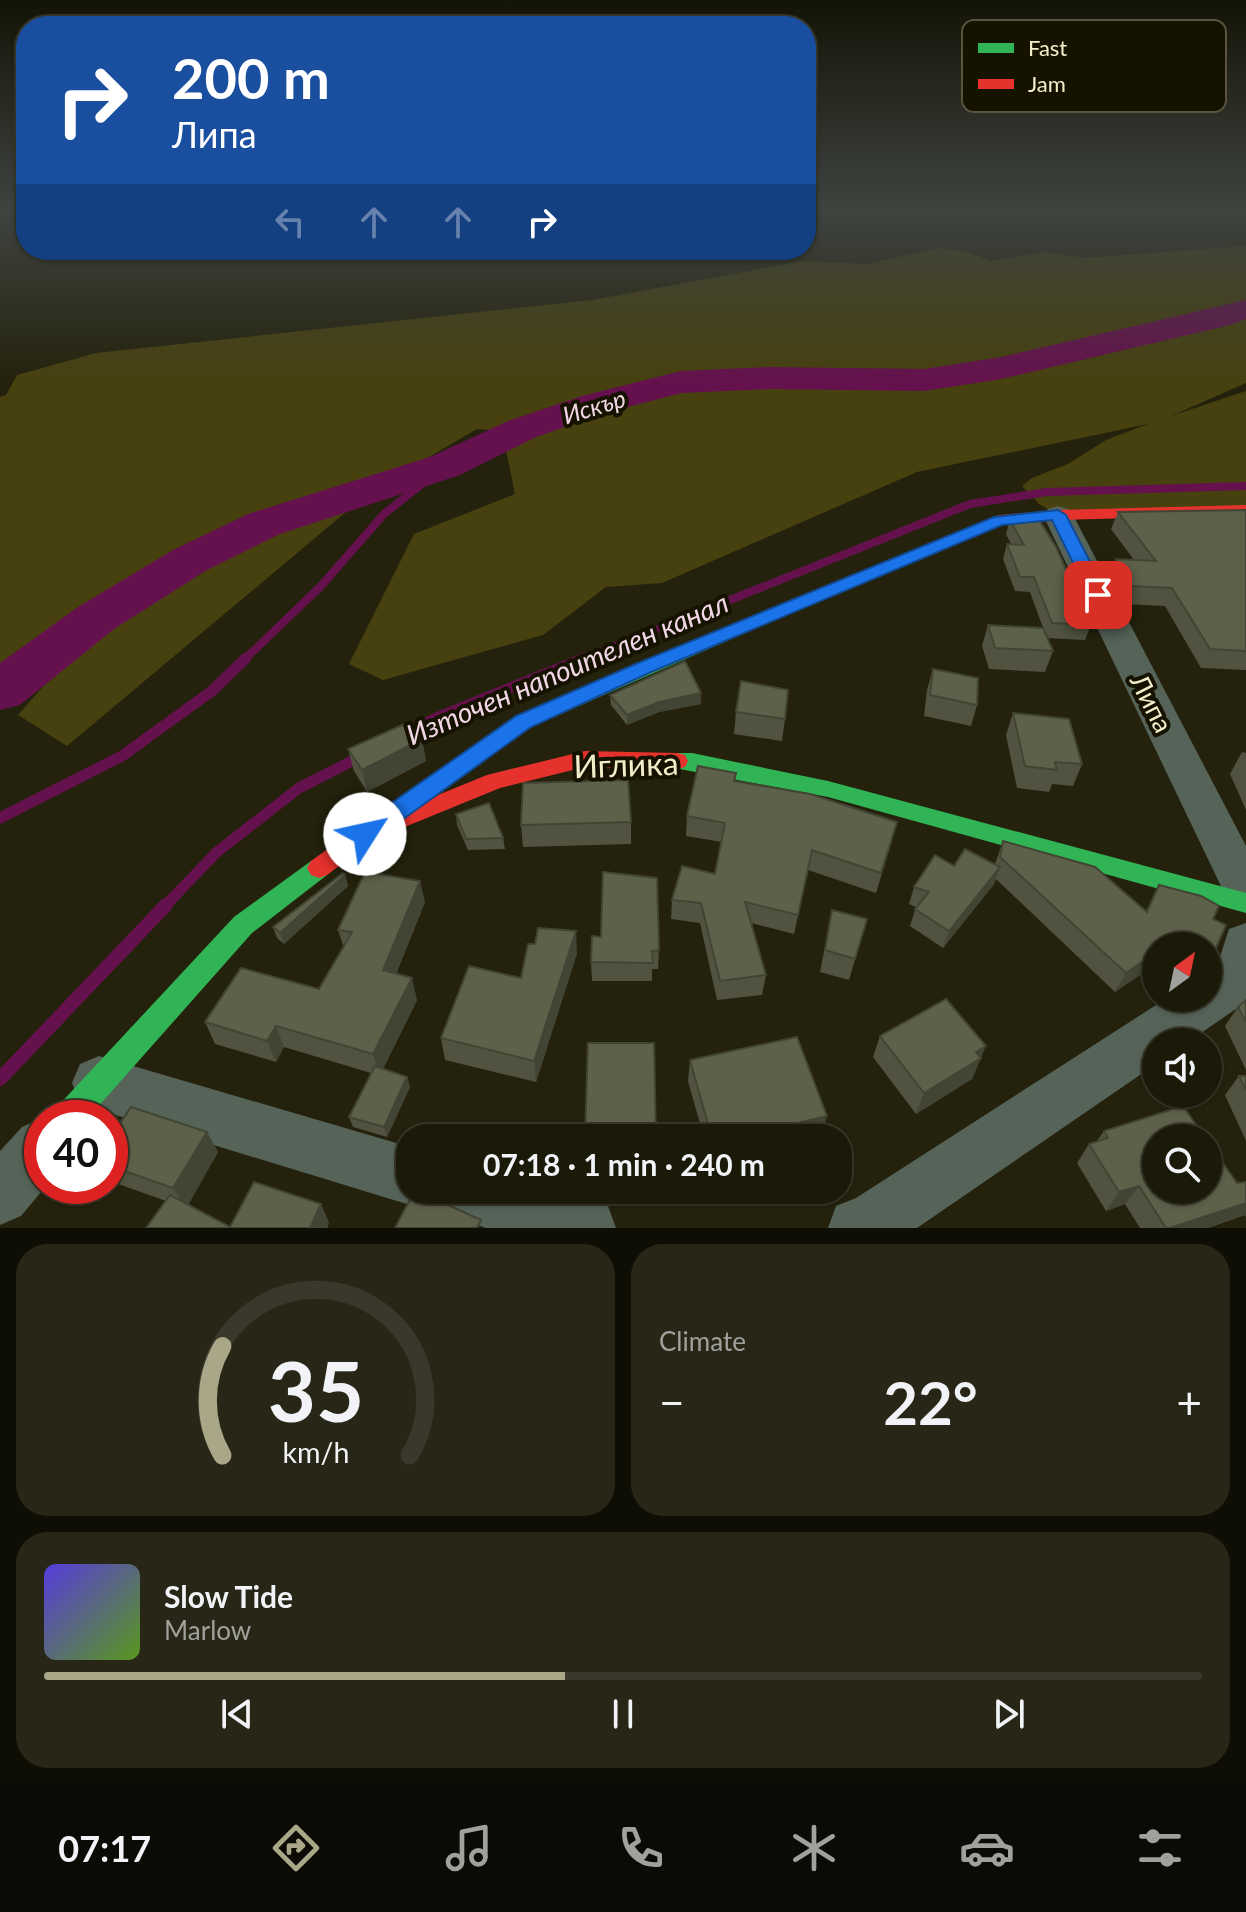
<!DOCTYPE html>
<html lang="en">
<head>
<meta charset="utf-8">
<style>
	:root { --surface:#1b1a09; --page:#282717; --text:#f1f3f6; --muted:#a0a19c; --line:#39382a; --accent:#aaa788 }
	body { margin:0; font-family:Lato,sans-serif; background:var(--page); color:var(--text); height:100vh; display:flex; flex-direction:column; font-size:30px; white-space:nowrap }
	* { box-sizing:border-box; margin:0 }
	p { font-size:26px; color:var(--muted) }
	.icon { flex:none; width:44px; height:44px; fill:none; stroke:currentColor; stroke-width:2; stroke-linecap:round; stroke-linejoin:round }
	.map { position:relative; height:1228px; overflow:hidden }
	.details { display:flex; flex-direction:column; gap:16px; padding:16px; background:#0f0e05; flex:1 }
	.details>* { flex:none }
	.banner { position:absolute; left:16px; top:16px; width:800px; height:244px; border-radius:32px; box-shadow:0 2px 6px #0004,0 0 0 2px var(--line); background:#1a4fa0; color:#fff; overflow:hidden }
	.needle { width:52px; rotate:33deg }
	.fabs { position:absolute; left:1142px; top:932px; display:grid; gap:16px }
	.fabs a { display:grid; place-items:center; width:80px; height:80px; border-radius:50%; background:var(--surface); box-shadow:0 2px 6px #0004,0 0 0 2px var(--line); font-size:40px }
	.speed { position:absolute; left:24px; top:1100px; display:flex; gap:16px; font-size:40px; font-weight:700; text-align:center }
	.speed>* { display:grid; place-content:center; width:104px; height:104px; border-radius:50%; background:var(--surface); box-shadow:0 2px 6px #0004,0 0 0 2px var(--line); line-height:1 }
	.speed .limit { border:12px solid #d22; background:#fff; color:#111 }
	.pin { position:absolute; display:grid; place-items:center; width:68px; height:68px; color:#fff; margin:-34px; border-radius:16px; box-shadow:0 4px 12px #0006 }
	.me { position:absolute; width:88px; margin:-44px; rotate:55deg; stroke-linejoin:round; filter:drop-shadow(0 0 6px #0008) }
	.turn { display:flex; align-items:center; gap:28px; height:168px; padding:0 24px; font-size:36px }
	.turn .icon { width:104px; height:104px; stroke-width:2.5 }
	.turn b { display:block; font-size:56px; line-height:68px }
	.lanes { display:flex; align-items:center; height:76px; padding:0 24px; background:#0003; justify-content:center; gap:40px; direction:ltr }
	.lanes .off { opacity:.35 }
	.big { font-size:60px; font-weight:700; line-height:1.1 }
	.details .card { flex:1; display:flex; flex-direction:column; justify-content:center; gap:12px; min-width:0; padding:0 28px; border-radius:32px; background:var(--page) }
	.details .dial { align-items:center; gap:0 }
	.dial svg { height:208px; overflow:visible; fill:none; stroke:var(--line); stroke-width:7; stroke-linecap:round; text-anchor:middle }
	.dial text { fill:var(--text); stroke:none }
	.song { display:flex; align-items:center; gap:24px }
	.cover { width:96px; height:96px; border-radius:12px; background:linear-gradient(135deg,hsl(250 70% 55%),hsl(90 70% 35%)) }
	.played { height:8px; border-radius:4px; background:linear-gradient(90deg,var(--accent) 45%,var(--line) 45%) }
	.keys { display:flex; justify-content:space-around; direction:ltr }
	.heat { display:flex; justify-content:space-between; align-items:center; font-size:44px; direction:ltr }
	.details .tiles { flex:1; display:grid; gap:16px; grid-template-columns:1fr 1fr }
	.card:last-child { grid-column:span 2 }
	.trip { position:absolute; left:396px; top:1124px; width:456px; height:80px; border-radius:32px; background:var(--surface); box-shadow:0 2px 6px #0004,0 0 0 2px var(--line); font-weight:700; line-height:80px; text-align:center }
	.tab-bar { display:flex; height:128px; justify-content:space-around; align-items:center; background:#0b0a04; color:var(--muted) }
	.tab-bar .icon { width:56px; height:56px }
	.tab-bar .on { color:var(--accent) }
	.tab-bar b { font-size:36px; color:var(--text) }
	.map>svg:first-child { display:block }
	.green { fill:#47400f }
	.water { fill:#65114d }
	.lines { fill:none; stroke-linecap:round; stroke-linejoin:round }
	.stream-far3 { stroke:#65114d; stroke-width:6 }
	.stream-far2 { stroke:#65114d; stroke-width:8 }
	.stream-far1 { stroke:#65114d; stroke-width:11 }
	.stream { stroke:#65114d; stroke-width:14 }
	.river { fill:#65114d; fill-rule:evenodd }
	.street { fill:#556358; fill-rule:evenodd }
	.fast { fill:#30b455; fill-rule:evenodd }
	.jam { fill:#e5322d; fill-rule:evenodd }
	.wall { fill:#515340 }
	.shaded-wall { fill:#424434 }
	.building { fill:#5e614a; stroke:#424434; stroke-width:2 }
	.route { fill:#1a73e8; stroke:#114b97; stroke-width:2 }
	.labels { text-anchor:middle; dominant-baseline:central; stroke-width:8; stroke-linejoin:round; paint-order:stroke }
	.far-water-label { font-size:24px; font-style:italic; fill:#f1d7e6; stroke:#161200 }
	.street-label { font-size:26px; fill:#f2eeca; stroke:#161200 }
	.water-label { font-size:28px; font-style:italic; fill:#f1d7e6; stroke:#161200 }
	.near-street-label { font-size:32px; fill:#f2eeca; stroke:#161200 }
	.key { fill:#161200; stroke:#58543d; stroke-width:2 }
	.key-label { font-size:22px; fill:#f2eeca }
</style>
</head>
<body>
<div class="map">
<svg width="1246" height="1228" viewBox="0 0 1246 1228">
	<rect width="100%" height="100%" fill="#24220c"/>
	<path class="green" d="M1246,246V383L1171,416L1246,391V510L1058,515L1039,504L1022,486L1032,478L1068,464L1106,440L1148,424L917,472L662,583L606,587L543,635L383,680L349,664L414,534L515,494L502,431L477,429L371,491L67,746L18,715L95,627L75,623L0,667V397L6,395L17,375L96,353L592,300L803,261L868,264L938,248L963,251L992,261L1047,252L1084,258Z"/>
	<path class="water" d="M96,618L0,709V680Z"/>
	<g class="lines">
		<path class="stream-far3" d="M440,470L445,466"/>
		<g class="stream-far2">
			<path d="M244,660L321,586L384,514L442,468"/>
			<path d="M580,660L970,504L1047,492L1246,486"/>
		</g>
		<g class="stream-far1">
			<path d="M404,735L436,718L585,658"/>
			<path d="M0,818L122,756L212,691L246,658"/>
			<path d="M164,907L217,852L299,788L362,756"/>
		</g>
		<path class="stream" d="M0,1079L166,905"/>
		<path class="river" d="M1246,300V319L1230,325L1001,379L924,391L770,389L682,393L608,412L536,437L460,475L280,534L207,570L114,629L20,705L0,710V663L78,607L173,550L248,514L430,457L508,421L582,396L681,371L770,367L924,369L1001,357Z"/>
		<g class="street">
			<path d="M1058,506L1068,509L1073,515L1246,846V910L1230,905L1043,515L1048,509Z"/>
			<path d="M1246,923V1002L1188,1042H1156V1064L917,1228H828L836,1206L856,1198L1167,998H1208V972L1217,966L1229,929Z"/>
			<path d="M99,1056L410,1147V1190H560L608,1206L616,1228H486L437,1211L431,1196L410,1205L99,1110L80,1102L72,1083L80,1064Z"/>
			<path d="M42,1118V1186H46L21,1216L0,1225V1151L22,1127Z"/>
		</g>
		<g class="fast">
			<path d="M791,601L800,606L797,610L531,727L434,797L426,799L418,797L415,791L418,785L517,717Z"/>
			<path d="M677,753H692L828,781L1246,893V913L828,797L669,767L666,761L669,755Z"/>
			<path d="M319,858L327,861L331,868L327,875L252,933L88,1118H53L57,1107L234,917L311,861Z"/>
		</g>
		<g class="jam">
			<path d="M1246,505V515L1058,520L1002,525L797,610H785L782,606L785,602L999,515L1058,510Z"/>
			<path d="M585,751L677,753L685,755L688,761L685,767L677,769L585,767L500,788L373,840L327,875L319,878L311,875L307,868L311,861L357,828L487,775Z"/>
		</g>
	</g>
	<g class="wall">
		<path d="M1246,510V670L1201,668L1165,606L1124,604L1110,577L1116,559L1134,560L1111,529L1118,512Z"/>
		<path d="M1010,520L1091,625L1085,640L1047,638L1053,651L1045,672L989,669L982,646L988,625L1046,636L1030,592L1015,591L1003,559L1007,544H1011L1006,534Z"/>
		<path d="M933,669L977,705L971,726L924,716L927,690Z"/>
		<path d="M701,693V704L659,712L627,725L611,705L610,695Z"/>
		<path d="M736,712L785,719L782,741L734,734Z"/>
		<path d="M1013,713L1082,764L1073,786L1052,784L1049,792L1017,788L1006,735Z"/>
		<path d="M422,739L426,761L367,792L354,771L348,749Z"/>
		<path d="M1242,752L1246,753V810L1230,774Z"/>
		<path d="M736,773L735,781L892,841L876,893L808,870L794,934L751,923L766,975L762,995L717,1000L700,923L671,919L672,900L715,874L722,842L686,836L687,816Z"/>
		<path d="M456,814L503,838L505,849L468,850L457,825Z"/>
		<path d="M631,822V844L523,847L521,825Z"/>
		<path d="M1003,841L1146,911L1159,885L1213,919L1226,925L1208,966V946H1156V964L1115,992L996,879L994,884L943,948L910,926L916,907L909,904L914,887L954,866L995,864Z"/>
		<path d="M345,875L348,886L284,944L277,938L273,927Z"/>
		<path d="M425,902L396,974L417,1000L383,1069L407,1077L410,1087L387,1137L353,1127L349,1117L371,1073L284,1047L276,1062L215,1044L205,1022L319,989L344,948L338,930Z"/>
		<path d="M832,910L867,919L849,980L820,972Z"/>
		<path d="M659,950L658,969H652V981H592L591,962Z"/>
		<path d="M577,953L536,1082L445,1060L441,1038L521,978Z"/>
		<path d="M1246,1000V1070L1225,1026L1238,1007Z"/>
		<path d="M880,1036L981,1058L972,1079L916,1114L873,1057Z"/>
		<path d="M690,1060L822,1136L814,1138H704L688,1081Z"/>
		<path d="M1239,1076H1246V1141L1225,1095Z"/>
		<path d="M1104,1131L1237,1183L1246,1182V1218L1245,1215L1208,1228H1140L1125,1204L1106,1211L1077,1163L1089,1144L1097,1141Z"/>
		<path d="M207,1132L218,1152L188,1205L230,1227L321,1204L329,1223L327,1228H146L166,1201L110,1181V1138Z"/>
	</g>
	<g class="shaded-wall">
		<path d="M701,693V704L659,712L627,725V715L659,702Z"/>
		<path d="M422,739L426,761L367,792L362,770Z"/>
		<path d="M1000,867L994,884L943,948L949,931Z"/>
		<path d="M345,875L348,886L284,944L280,933Z"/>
		<path d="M420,881L425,902L389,992L383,970Z"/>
		<path d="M576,931L577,953L536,1082L534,1061Z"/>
		<path d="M1156,952V964L1115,992L1126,973Z"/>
		<path d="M412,978L417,1000L380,1075L373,1054Z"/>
		<path d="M276,1026L284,1047L276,1062L267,1041Z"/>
		<path d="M986,1046L972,1079L916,1114L924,1093L976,1052Z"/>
		<path d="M407,1077L410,1087L387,1137L384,1127Z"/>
		<path d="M827,1116L822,1136L814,1138H734Z"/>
		<path d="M207,1132L218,1152L186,1208L173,1188Z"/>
		<path d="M1139,1186L1125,1204L1106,1211L1119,1192Z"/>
		<path d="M1246,1203V1214L1245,1215L1208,1228H1170Z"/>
		<path d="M321,1204L329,1223L327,1228H310Z"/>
	</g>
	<g class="building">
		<path d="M1246,510V651L1210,649L1172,588L1131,586L1116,559L1156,561L1118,512Z"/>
		<path d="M1038,518L1056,547L1091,625L1052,623L1034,577H1020L1007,544L1024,545L1010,520Z"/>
		<path d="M988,625L1043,628L1053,651L995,648Z"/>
		<path d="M685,661L701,693L659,702L627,715L610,695Z"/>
		<path d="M933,669L978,678L977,705L930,695Z"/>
		<path d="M741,681L788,690L785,719L736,712Z"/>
		<path d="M1013,713L1069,719L1082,764L1055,762L1057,770L1025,766Z"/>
		<path d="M409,722L422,739L362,770L348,749Z"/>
		<path d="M698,766L736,773L734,781L810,794L897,822L881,873L812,850L798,915L745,902L766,975L720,981L701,903L672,900L682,866L715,874L725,823L687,816Z"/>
		<path d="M628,780L631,822L521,825L523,783Z"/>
		<path d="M489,803L503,838L466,839L456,814Z"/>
		<path d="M1003,841L1095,867L1147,912L1159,885L1201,896L1219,906L1213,919L1226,925L1209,964H1208V946H1174L1169,943L1165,946H1156V952L1126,973L1000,857Z"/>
		<path d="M965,849L1000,867L949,931L915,909L929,892L914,887L935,855L954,866Z"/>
		<path d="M365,872L420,881L383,970L412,978L373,1054L276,1026L267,1041L205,1022L241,968L319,989L352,932L338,930Z"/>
		<path d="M603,872L657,878L659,950L652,951L653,963L591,962L592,936L601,937Z"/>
		<path d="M343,873L345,875L280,933L273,927Z"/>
		<path d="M832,910L867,919L855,959L825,950Z"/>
		<path d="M538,928L576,931L534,1061L441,1038L469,966L521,978L528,944H535Z"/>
		<path d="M946,999L986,1046L976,1052L981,1058L924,1093L880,1036Z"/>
		<path d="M1246,1000V1022L1238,1007Z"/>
		<path d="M797,1037L827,1116L734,1138H712L690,1060Z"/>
		<path d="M588,1043H654L656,1138H585Z"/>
		<path d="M375,1066L407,1077L384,1127L349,1117Z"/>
		<path d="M1239,1076H1246V1090Z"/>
		<path d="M1183,1106L1205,1138H1156V1190H1208V1142L1237,1183L1246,1182V1203L1170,1228H1166L1139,1186L1119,1192L1089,1144L1108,1138L1104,1131Z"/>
		<path d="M131,1107L207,1132L173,1188L110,1166V1138Z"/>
		<path d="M254,1182L321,1204L310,1228H146L170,1195L230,1227Z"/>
		<path d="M415,1190L481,1220L477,1228H395Z"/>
	</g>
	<linearGradient id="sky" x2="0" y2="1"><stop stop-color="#141307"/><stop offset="0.55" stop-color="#3f4440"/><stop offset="1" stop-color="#3f4440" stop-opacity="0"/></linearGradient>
	<rect width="1246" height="383" fill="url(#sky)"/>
	<path class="route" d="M1058,510L1066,515L1107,595L1104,599L1098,601L1089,595L1052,520L1002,525L651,672L531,727L374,840L365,843L357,840L354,834L357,827L516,716L638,663L994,517Z"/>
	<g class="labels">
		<g class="far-water-label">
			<text transform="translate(594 406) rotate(-17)">Искър</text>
		</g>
		<g class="street-label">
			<text transform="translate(1152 703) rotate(63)">Липа</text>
		</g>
		<g class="water-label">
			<text transform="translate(567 668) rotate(-23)">Източен напоителен канал</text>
		</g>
		<g class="near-street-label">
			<text transform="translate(626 764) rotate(-2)">Иглика</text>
		</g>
	</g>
	<rect x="962" y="20" width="264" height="92" rx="12" class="key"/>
	<rect x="978" y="43" width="36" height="10" fill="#30b455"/>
	<rect x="978" y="79" width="36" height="10" fill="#e5322d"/>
	<g class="key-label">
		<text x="1028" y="56">Fast</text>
		<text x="1028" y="92">Jam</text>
	</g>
</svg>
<div class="fabs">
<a><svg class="needle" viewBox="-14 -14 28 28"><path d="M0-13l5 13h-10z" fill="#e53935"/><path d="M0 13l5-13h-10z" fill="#a0a19c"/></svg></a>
<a><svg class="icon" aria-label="sound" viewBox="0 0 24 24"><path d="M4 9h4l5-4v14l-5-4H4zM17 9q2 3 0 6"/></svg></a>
<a><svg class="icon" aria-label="search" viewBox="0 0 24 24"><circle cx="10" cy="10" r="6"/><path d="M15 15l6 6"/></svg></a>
</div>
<div class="speed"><div class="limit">40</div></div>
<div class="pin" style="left:1098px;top:595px;background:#d93025"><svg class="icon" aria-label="arrive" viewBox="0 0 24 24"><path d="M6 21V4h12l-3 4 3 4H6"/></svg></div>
<svg class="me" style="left:365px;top:834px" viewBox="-20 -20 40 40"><circle r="19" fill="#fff"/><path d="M0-13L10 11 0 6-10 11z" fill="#1a73e8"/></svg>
<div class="trip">07:18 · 1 min · 240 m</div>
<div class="banner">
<div class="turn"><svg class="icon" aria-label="right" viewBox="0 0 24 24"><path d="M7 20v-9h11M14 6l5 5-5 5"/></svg><div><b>200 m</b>Липа</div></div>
<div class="lanes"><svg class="icon off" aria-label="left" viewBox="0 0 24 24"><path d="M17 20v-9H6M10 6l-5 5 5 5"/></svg><svg class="icon off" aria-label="ahead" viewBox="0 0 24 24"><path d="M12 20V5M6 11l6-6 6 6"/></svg><svg class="icon off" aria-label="ahead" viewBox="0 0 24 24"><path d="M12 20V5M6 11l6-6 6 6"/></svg><svg class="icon" aria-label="right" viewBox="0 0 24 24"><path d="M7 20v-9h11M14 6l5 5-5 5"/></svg></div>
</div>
</div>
<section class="details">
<div class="tiles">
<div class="card dial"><svg viewBox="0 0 100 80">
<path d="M14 69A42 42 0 1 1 86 69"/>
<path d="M14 69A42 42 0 0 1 14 27" stroke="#aaa788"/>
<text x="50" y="56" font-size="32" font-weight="700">35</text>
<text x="50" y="72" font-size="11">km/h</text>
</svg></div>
<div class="card"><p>Climate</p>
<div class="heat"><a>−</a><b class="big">22°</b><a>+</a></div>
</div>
<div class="card">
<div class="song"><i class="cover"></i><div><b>Slow Tide</b><p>Marlow</p></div></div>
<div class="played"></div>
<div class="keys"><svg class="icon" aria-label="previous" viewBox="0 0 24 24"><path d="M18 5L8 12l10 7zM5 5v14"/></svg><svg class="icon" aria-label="pause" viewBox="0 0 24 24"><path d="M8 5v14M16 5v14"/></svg><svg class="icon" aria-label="next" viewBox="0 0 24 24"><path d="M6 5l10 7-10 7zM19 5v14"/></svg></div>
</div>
</div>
</section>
<nav class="tab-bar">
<b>07:17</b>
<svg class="icon on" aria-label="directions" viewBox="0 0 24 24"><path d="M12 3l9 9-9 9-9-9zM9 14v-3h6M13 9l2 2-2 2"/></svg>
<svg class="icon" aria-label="music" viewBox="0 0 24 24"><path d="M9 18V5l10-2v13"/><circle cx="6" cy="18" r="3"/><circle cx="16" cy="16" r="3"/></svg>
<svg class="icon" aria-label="phone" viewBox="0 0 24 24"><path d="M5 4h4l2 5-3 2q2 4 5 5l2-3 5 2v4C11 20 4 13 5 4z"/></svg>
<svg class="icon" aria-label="climate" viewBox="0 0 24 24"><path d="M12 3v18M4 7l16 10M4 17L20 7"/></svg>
<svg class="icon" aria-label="car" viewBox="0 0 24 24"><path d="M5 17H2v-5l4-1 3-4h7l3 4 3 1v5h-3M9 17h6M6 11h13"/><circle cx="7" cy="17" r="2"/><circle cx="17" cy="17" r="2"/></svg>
<svg class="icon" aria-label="filters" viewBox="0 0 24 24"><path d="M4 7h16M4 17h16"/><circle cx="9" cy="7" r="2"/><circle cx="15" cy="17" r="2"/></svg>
</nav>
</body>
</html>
